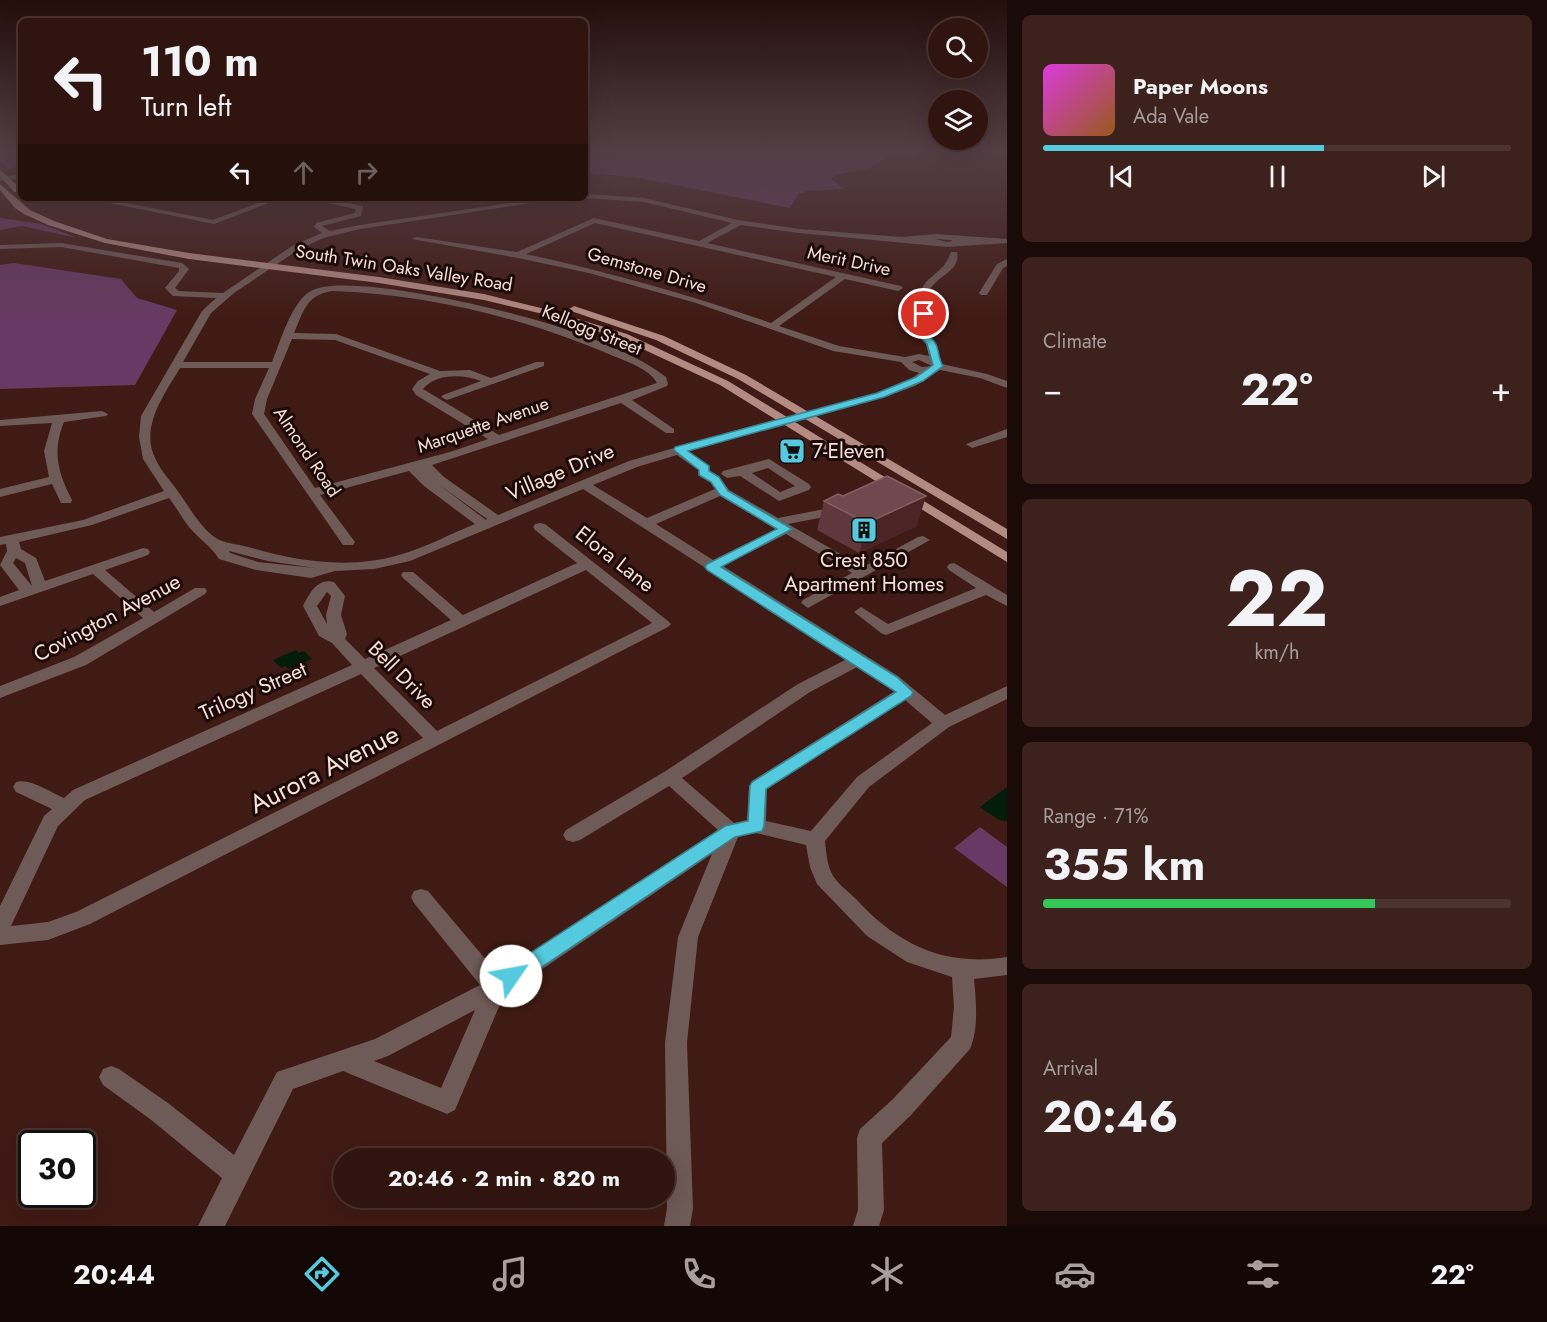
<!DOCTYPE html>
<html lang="en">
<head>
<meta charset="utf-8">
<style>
	:root { --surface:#30140f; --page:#3c211d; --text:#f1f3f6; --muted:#a89e9e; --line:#4b332f; --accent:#55cade }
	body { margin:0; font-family:Jost,sans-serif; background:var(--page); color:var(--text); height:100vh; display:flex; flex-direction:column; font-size:22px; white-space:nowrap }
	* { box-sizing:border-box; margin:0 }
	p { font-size:20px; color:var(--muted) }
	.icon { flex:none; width:33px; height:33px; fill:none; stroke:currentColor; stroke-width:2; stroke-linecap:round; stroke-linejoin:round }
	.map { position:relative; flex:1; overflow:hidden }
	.side { display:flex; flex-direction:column; gap:15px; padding:15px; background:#1a0b08; width:540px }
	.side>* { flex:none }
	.guide { position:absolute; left:18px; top:18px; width:570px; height:183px; border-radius:9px; box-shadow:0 6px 24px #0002,0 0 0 2px var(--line); background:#30140f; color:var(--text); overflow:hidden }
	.controls { position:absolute; left:928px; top:18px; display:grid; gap:12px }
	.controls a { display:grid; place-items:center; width:60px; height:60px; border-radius:50%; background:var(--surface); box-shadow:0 6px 24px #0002,0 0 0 2px var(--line); font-size:30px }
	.speed { position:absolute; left:18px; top:1130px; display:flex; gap:12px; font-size:30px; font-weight:700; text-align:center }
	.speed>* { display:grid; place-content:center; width:78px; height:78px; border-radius:50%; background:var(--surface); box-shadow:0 6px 24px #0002,0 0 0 2px var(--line); line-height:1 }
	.speed .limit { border:3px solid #111; border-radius:9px; background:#fff; color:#111 }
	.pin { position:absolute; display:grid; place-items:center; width:51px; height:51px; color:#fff; margin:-26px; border:3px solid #fff; border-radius:50%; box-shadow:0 2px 6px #0007 }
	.me { position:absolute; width:66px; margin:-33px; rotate:57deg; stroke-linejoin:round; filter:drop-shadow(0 0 4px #0008) }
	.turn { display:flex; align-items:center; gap:21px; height:126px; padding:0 24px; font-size:27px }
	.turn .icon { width:78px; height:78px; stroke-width:2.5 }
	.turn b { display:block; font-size:42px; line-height:51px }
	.lanes { display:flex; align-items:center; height:57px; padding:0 24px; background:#0003; justify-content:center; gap:30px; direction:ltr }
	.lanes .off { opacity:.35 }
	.big { font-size:45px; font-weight:700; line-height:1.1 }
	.side .widget { flex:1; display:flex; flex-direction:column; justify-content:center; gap:9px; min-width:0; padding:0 21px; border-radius:9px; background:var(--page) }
	.side .dial { align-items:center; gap:0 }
	.dial b { font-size:78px; line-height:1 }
	.song { display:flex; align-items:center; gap:18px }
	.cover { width:72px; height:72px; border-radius:9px; background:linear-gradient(135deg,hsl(300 70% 55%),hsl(30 70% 35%)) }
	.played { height:6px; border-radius:3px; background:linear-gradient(90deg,var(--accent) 60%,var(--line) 60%) }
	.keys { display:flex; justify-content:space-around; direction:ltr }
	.heat { display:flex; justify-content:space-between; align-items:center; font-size:33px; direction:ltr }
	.charge { height:9px; border-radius:4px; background:linear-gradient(90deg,#34c759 71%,var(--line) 0) }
	.trip { position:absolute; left:333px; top:1148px; width:342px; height:60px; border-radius:30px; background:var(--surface); box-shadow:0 6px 24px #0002,0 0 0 2px var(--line); font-weight:700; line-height:60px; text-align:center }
	.tabs { display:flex; height:96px; justify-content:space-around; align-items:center; background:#130806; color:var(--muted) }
	.tabs .icon { width:42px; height:42px }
	.tabs .active { color:var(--accent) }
	.tabs b { font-size:27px; color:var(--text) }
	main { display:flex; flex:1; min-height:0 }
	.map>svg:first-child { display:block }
	.green { fill:#683964 }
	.water { fill:#021d0a }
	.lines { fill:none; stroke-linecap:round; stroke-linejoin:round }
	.minor { fill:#6e5a56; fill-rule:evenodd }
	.major { fill:#b48b83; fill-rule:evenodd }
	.wall { fill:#5f373d }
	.shaded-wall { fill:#4b2425 }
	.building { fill:#6f494e; stroke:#856063; stroke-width:1.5 }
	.route { fill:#55cade; stroke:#378390; stroke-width:1.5 }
	.labels { text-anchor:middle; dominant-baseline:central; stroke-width:6; stroke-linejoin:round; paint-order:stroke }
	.far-street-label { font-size:18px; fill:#f9ded9; stroke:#1b0b08 }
	.poi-label { font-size:21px; fill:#f9ded9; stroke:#1b0b08; text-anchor:start }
	.street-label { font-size:21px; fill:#f9ded9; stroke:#1b0b08 }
	.near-street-label { font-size:26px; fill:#f9ded9; stroke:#1b0b08 }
</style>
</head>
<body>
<main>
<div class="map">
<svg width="1007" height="1226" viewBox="0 0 1007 1226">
	<rect width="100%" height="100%" fill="#401a14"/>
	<g class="green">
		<path d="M0,150H21V164L9,170L0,161Z"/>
		<path d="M585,150H901C889,152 887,158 877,164C865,173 845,169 831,178L843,189L808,191L798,194L790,208L634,177L585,173Z"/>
		<path d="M0,218L42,224L77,238L22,226L0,230Z"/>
		<path d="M14,263L121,279L137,298L177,310L135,385L0,389V265Z"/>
		<path d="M980,827L1007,847V887L954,848Z"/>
	</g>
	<g class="water">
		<path d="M296,650L299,653L304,651L312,659L288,669L286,666L281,668L273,660Z"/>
		<path d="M1007,787V821H1006L999,820L980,807Z"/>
	</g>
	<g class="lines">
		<g class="minor">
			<path d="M21,174V178L0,181V177Z"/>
			<path d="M585,194L644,198L738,220L799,229L902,237L937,234L1007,239V243L947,247L799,233L741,225L707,243L901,286L903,288L898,291L845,279L779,326L839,346L905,357L919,354L929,356L926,344L921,339C919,320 912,296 928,280C940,269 945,268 951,252H957C961,270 939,275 931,288C920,306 935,348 942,364L987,374L1007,381V388L980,378L940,370L915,386L884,397L688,451L709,466L710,471L719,476L729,490L778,518L835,507L840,508L842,511L840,514L788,524L863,567L918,537L923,536L930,540L808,608L801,603L803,600L852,573L786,534L723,566L898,676L945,715L1007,686V699L949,727L869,787L825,841C826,851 827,863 831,872C836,883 848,891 856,899C898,945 945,967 1007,957V975L974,979C976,1001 979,1028 970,1049L911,1115L882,1143L884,1210L879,1226H853L858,1210L857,1138L860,1129L893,1099L951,1037L954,1007L952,977L907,962L867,936L817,884L810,867L806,845L756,833L738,837L698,937L687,1043L693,1208L690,1226H664L667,1208L665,1043L678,937L712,854L504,995L455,1110L447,1114L343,1071L293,1089L225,1226H198L222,1178L150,1119L103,1085L99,1077L103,1069L111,1066L119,1069L168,1103L234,1155L277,1072L375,1039L480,985L414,903L411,897L414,891L421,889L428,891L498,974L718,830L669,786L580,840L573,842L566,840L563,835L566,830L664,772L798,684L847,659L583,489L410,561L374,569L335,571L311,578L256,570L219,559C211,546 199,539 189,527C182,518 176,507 169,498L92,525L19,542L21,549L36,558L45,581L143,548L148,549L150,552L148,555L105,570L154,612L195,588H205L207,591L205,594L86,665L0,698V686L74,657L143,618L93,574L0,606V597L19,590L0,565L7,551L6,544L0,545V537L83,520L164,491L143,459L139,437L141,416L202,311L216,298L173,296L165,288L179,271V268L61,247L0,249V245L61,243L182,263L189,269L175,288L179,291L223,293L292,246L322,233L314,227L316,223L355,213L356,209L305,198H320L363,206L361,216L322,226L330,231L360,225L545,198H564L360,229L323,238L298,250L234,293L211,313L183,362H272C280,342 292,301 311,291C345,272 496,308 536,320C577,332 632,351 666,377L668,384L667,386L632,400L674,429V433H666L621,403L432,465L444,477L498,515L629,461L726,433L876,393L907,382L919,373L909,370L901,362L833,351L696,303L589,273L518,258L412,239L416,237L517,252L594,218L699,241L732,223L644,202L585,198ZM595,223L836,277L771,323C690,295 609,272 526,254ZM935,239L951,240L952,241L947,242ZM332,291C427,294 524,318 611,355C625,361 650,369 657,383L499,435L423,389C436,373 463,374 481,381L443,395L441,397L447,400L544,366V362H536L491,378L470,370L440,371L336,334L294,333C304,311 305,296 332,291ZM292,339L335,340L430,374L418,381L412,389L416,395L488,439L450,452L315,488L264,414L267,399ZM919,360L932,366L922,367L912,362ZM180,368H269L255,399L252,414L343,545H353L355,542L320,495L409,471L424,486L475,524C450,534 425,548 399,555C352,569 298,562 252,548C239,544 223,544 213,536C198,524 188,505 177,490C170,480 161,471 156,460C139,428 164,395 180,368ZM677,455L698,470L699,475L710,482L715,489L647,518L593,485L637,467ZM438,484L487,519L486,520ZM720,496L776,529L713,560L656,524ZM229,551L268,561L315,568L258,562L230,553ZM16,558L25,563L32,586L13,563ZM859,666L895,691L752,781L749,786L747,820L734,823L682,778L810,692ZM905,700L932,723L857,777L811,831L766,821L767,789ZM475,1010L441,1088L374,1061L388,1056Z"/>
			<path d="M85,198H101L213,220L271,198H282L214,224Z"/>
			<path d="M1007,259V266L1003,268L987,295H981L979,293L997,264Z"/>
			<path d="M102,411L108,414L106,416L64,422C52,451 58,473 72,500L71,503H61L52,484L0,497V489L49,477L44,451L52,423L0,426V420Z"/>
			<path d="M1007,429V437L972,448L966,444Z"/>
			<path d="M769,459L809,484L811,487L809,490L779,501L740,476L727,478L721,474L723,471ZM768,468L795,486L780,492L752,473Z"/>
			<path d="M540,523L545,524L668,621L671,624L668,627L90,924L48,940L0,945V906L44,816L52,809L16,792L13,787L16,782C30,778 50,792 64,798L73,790L352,665L332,643L319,636L303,606C310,593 317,578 334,582L345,596L341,615L347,634L345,639L365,659L451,620L403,578L401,575L403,572H413L463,615L577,563L535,530L533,527L535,524ZM586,570L652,623L437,731L374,668ZM327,592L331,596L326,615L327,624L317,606ZM361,674L423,738L76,912L48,922L11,926L58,826L85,800Z"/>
			<path d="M954,563L1007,595V606L986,595L886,635L881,633L854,612L861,607L888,624L976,588L949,570L947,567L949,564Z"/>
		</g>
		<g class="major">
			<path d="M0,170L20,188V192H14L0,176Z"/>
			<path d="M0,184L30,210L54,221L107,239L189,253L379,277L484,294L545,309L627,334L728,381L1007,552V562L720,385L619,338L539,313L484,300L379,283L189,259L105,243L48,225L24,214L15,208L0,190Z"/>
			<path d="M574,306L664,336L746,375L1007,529V539L738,379L656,340L571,311L569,309Z"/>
		</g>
	</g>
	<path class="wall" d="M843,496L917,526L859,553L817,530L824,501Z"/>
	<path class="shaded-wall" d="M926,496L917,526L859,553L867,523Z"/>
	<path class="building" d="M887,476L926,496L867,523L824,501L838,494L843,496Z"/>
	<linearGradient id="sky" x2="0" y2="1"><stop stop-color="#230e0b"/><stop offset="0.47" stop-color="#533e45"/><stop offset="1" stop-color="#533e45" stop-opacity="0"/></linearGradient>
	<rect width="1007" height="321" fill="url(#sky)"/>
	<path class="route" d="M924,311L929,314L931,338C940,345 937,357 943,366L923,381L884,397L688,451L709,466V471L719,477L728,491L792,529L721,567L897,677L913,692L911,696L766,789L764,826L762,831L735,837L518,983L511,985L504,983L501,976L504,970L725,826L748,821L750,786L752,782L896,692L707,570L705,567L707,564L777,529L720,495L711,482L699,475V470L674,450L675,447L877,393L916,377L933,365L927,344L922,339L920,314Z"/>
	<defs>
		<symbol id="supermarket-square" viewBox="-11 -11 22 22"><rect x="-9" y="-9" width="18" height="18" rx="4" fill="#55cade" stroke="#1b0b08"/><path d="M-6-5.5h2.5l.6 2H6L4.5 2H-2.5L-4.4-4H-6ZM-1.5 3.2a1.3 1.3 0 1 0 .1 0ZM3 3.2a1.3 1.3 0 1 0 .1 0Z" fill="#111"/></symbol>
		<symbol id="building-square" viewBox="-11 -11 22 22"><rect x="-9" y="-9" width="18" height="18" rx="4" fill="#55cade" stroke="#1b0b08"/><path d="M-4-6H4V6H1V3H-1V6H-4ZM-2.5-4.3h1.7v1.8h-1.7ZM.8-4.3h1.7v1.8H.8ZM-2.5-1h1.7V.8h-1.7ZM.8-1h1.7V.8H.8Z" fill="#111"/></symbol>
	</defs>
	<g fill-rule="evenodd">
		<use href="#supermarket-square" x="777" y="436" width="30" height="30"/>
		<use href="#building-square" x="849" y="515" width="30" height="30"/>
	</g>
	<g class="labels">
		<g class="far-street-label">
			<text transform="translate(849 261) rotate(12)">Merit Drive</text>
			<text transform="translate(404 268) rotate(9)">South Twin Oaks Valley Road</text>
			<text transform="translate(647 270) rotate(16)">Gemstone Drive</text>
			<text transform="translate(592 330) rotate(22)">Kellogg Street</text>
			<text transform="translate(483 425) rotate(-19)">Marquette Avenue</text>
			<text transform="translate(307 452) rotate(56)">Almond Road</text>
		</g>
		<g class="poi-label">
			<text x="812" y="451">7-Eleven</text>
			<text x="864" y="560" text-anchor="middle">Crest 850<tspan x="864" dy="24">Apartment Homes</tspan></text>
		</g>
		<g class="street-label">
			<text transform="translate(560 472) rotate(-23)">Village Drive</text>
			<text transform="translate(615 559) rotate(38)">Elora Lane</text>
			<text transform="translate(107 618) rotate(-28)">Covington Avenue</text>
			<text transform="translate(402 675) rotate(45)">Bell Drive</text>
			<text transform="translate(253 691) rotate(-24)">Trilogy Street</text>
		</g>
		<g class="near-street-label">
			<text transform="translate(324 769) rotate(-27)">Aurora Avenue</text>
		</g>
	</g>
</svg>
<div class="controls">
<a><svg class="icon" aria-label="search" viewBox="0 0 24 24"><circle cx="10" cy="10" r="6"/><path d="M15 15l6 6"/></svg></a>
<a><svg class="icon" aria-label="layers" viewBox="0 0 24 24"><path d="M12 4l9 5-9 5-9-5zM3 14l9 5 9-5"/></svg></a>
</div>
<div class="speed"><div class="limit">30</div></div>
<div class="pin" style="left:924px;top:314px;background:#d93025"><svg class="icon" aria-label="arrive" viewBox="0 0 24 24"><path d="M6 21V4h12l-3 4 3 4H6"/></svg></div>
<svg class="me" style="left:511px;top:976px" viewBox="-20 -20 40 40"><circle r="19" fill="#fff"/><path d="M0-13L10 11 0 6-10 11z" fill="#55cade"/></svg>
<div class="trip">20:46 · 2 min · 820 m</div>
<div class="guide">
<div class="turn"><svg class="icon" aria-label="left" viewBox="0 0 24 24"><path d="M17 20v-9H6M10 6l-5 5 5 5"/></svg><div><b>110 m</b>Turn left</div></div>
<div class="lanes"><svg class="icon" aria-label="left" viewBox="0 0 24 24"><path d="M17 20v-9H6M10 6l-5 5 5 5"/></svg><svg class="icon off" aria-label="ahead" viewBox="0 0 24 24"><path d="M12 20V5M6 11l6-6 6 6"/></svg><svg class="icon off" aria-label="right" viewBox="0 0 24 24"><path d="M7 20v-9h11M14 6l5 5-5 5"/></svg></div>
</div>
</div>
<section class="side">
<div class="widget">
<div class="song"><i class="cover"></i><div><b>Paper Moons</b><p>Ada Vale</p></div></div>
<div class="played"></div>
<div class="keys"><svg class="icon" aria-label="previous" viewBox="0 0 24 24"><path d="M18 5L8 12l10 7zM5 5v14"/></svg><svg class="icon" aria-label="pause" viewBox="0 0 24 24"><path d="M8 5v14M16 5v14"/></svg><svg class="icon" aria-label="next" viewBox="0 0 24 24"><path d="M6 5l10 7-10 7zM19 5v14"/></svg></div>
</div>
<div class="widget"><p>Climate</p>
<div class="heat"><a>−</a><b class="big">22°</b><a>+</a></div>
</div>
<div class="widget dial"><b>22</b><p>km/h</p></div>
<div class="widget"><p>Range · 71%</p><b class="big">355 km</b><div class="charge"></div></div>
<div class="widget"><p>Arrival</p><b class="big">20:46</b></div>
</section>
</main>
<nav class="tabs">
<b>20:44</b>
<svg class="icon active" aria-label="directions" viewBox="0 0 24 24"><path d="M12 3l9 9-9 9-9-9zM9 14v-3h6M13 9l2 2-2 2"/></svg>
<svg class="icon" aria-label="music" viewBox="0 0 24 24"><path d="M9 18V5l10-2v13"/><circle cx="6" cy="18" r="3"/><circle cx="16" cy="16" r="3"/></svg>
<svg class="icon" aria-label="phone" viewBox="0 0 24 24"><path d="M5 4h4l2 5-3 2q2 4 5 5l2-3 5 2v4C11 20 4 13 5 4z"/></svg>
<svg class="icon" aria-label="climate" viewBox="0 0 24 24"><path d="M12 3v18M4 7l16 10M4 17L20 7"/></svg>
<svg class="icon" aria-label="car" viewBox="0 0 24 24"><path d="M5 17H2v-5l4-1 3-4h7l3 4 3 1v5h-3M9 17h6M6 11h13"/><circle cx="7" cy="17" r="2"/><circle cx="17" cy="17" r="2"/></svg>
<svg class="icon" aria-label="filters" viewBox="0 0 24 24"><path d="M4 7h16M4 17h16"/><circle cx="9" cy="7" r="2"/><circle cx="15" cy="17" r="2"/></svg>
<b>22°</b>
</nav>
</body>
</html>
